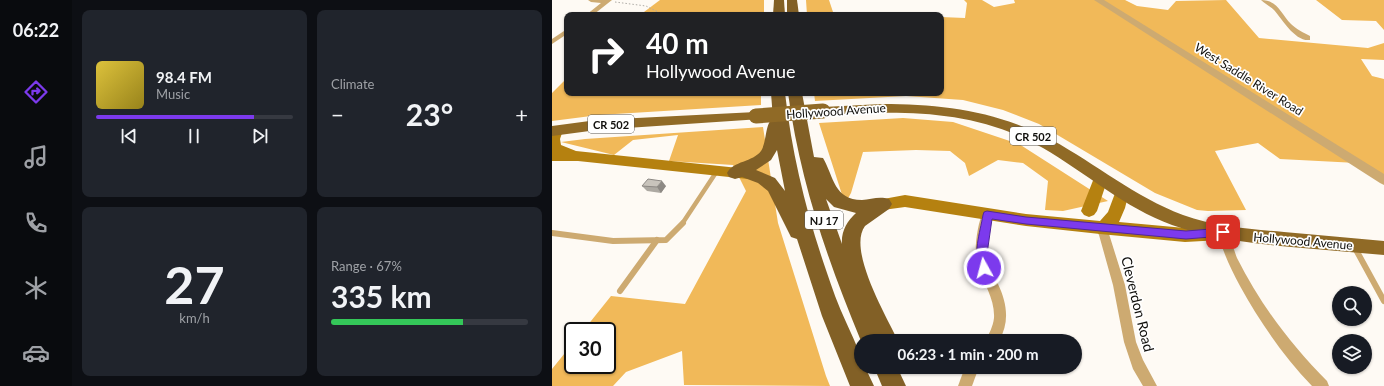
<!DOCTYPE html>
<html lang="en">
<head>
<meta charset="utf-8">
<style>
	:root { --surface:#171b24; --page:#20242c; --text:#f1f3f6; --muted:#9ea1a6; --line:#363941; --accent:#7c3aed }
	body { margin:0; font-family:Lato,sans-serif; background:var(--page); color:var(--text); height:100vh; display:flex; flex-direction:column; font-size:15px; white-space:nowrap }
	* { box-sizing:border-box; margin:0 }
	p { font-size:13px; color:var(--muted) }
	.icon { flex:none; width:22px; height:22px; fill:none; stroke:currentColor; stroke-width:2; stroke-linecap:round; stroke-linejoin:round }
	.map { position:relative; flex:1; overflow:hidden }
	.sheet { display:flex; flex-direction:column; gap:10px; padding:10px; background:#0d0f14; width:480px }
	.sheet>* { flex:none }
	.top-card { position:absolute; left:12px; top:12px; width:380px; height:84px; border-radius:8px; box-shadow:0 1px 3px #0004; background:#202124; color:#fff; overflow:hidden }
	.buttons { position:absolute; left:780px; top:286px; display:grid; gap:8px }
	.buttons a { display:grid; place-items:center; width:40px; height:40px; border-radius:50%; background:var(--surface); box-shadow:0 1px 3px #0004; font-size:20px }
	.speed { position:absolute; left:12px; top:322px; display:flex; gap:8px; font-size:20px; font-weight:700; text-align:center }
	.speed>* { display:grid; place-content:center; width:52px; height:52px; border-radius:50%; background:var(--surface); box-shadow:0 1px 3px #0004; line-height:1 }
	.speed .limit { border:2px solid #111; border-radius:6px; background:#fff; color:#111 }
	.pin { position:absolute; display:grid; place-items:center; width:34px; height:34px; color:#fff; margin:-17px; border-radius:8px; box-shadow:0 2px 6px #0006 }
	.me { position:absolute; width:44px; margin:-22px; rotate:353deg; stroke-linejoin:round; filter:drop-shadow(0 0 3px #0008) }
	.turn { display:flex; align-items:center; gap:14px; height:84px; padding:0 16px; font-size:18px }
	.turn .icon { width:52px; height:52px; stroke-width:2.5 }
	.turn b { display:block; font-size:28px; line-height:34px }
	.big { font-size:30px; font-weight:700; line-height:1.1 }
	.sheet .widget { flex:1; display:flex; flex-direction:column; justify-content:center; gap:6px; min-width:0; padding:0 14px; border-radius:8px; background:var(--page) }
	.sheet .dial { align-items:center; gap:0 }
	.dial b { font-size:52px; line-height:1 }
	.song { display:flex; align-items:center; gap:12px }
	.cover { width:48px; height:48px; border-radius:6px; background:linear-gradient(135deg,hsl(50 70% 55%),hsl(50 70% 35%)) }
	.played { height:4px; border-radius:2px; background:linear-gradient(90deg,var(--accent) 80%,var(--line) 80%) }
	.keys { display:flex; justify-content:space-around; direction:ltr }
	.heat { display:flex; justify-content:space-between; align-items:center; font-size:22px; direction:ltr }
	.charge { height:6px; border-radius:3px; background:linear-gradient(90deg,#34c759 67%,var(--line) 0) }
	.sheet .tiles { flex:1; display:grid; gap:10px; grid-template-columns:repeat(2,1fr) }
	.trip { position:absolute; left:302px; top:334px; width:228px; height:40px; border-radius:20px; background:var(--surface); box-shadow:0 1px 3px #0004; font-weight:700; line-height:40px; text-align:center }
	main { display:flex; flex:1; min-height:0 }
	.menu { display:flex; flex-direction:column; width:72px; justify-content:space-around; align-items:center; background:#090b0e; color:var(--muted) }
	.menu .icon { width:28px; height:28px }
	.menu .active { color:var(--accent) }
	.menu b { font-size:18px; color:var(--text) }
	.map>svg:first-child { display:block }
	.forest { fill:#f1b959 }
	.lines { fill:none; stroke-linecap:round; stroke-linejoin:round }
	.path { stroke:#aeaba6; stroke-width:1; stroke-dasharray:1.5 2; stroke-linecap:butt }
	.service-far1 { stroke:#cdaa71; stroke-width:4.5 }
	.service { stroke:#cdaa71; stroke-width:6 }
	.minor { fill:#cdaa71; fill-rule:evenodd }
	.tertiary { fill:#cdaa71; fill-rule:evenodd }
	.secondary { fill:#b58110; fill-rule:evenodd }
	.primary { fill:#906a26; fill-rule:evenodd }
	.trunk { fill:#826026; fill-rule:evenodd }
	.primary-bridge { stroke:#906a26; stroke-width:15 }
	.wall { fill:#ada9a2 }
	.shaded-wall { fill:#8d8984 }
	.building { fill:#c9c4bc; stroke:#8d8984 }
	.route { fill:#7c3aed; stroke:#51269a }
	.labels { text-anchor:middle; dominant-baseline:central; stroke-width:3.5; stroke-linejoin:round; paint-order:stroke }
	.shield { fill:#fff; stroke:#585755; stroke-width:1 }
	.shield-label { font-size:11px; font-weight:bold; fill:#100f0c }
	.street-label { font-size:12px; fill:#100f0c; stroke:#fff }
	.near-street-label { font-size:14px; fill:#100f0c; stroke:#fff }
</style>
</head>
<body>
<main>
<nav class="menu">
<b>06:22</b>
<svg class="icon active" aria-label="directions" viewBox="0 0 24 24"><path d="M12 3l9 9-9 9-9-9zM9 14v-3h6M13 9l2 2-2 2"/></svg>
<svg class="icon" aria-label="music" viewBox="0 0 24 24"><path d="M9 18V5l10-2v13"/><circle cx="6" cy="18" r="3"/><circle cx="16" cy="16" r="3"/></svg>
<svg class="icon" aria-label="phone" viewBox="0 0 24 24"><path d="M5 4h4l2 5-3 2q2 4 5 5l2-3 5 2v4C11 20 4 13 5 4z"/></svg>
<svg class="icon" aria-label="climate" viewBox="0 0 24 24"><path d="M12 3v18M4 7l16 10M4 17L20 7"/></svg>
<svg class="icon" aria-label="car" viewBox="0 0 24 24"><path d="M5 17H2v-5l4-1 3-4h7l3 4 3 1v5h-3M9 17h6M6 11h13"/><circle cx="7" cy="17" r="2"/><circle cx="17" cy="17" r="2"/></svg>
</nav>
<section class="sheet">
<div class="tiles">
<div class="widget">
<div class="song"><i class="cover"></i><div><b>98.4 FM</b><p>Music</p></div></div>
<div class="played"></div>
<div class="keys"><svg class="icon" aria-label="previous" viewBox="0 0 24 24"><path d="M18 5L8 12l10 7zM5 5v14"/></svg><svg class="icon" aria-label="pause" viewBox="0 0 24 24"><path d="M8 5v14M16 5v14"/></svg><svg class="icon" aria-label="next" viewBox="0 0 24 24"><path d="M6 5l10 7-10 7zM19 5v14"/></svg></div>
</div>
<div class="widget"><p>Climate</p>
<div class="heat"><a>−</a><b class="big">23°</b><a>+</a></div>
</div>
<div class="widget dial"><b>27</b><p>km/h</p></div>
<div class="widget"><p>Range · 67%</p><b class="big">335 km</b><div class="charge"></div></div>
</div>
</section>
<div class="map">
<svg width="832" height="386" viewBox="0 0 832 386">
	<rect width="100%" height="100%" fill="#fefaf4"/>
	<g class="forest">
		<path d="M108,0H212V15H88Z"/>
		<path d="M254,0H277L281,12L351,15H255Z"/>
		<path d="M412,0H430L442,7L463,3L462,0H573L585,6L616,10L624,1L674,0L707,38L816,48L832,43V60L809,59L820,76L832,79V180L805,163L728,159L706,143L663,151L694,210L656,211L645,210L603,193L487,124L451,110L411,100L354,96L263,101L262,93H389V17L413,18L415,3Z"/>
		<path d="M764,0H832V30L824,21L790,20Z"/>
		<path d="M15,78V93H209V105L47,115L0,121V93Z"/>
		<path d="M351,118L401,122L467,144L556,201L511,211L493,210L496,181L471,163L446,160L417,176L413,163L398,151L364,150L311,152L299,193L293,204L267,123Z"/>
		<path d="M211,127L226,223L274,376L278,386L132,385L130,351L74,372L61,386H0V369L21,343V365H55V331H31L59,296L133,304L194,191L181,165L117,161L126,135L81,140L62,155L9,142L33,139Z"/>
	</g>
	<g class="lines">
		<path class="path" d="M63,2L94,6L112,15"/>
		<path class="service-far1" d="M130,224L165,171"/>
		<g class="service">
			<path d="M0,233L61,241L114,240L131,223"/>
			<path d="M803,248L832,301"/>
			<path d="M68,291L105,240"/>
		</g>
		<g class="minor">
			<path d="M36,0H60L41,15H34L49,3L39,2Z"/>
			<path d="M709,0C726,0 729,14 739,24C744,29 752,33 758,36V40C743,42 730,19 722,10C718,6 713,4 709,0Z"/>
			<path d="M15,29V34L0,44V39Z"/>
			<path d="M435,211L439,212L440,215C437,230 433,246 436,261C437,270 442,277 446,284C455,303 458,322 447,341H434C437,333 441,327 442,318C443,299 432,284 426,267C421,254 425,225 431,212Z"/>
			<path d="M548,224L552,225L557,234L573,285L584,342L591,360L605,386H591L581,369L572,342L561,285L547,235L543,228L544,225Z"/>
			<path d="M671,228L675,229C679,238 681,248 685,258C708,304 739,345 775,381L777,386H760C731,356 708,322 688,286C679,269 670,251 666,232L667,229Z"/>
			<path d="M413,367H427L420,386H406Z"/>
		</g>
		<path class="tertiary" d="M542,0H552L832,174V185L828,183Z"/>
		<g class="secondary">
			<path d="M4,126L9,127L11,130L8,139L9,145L24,151L196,169L201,170L203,174L201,178L196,179L26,161H0V127Z"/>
			<path d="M549,173L554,174L556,178L545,211L542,215L537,217L532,215L529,211L542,178L544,174Z"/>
			<path d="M570,186L575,188L577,192L573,208L567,222L633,228L669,226L675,228L677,233L675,238L669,240L633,242L548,234L474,226L353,207L331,210L326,208L323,204L326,200L353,195L474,214L548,221L556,212L565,188Z"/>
		</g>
		<g class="primary">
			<path d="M330,104C391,104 445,111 500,140C544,164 583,197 631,215C663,227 699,229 732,232C766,235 799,238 832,241V255C801,252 770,250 739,247C698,243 659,239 620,225C573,208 534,173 491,148C421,108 349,111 271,115L266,114L264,111L266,108L271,107Z"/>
			<path d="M204,112L209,113L211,116L209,119L45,130L0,136V126L45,120Z"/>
		</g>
		<g class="trunk">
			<path d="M222,0H232L233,15H221Z"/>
			<path d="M235,0H245L247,15H235Z"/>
			<path d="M219,93H233C240,154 254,212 274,270C280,288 286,305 294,322C300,336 309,351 309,367H313L322,386H298L270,316L245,239L239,237L216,191L206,183L190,177L183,179L177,177L175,173C181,161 201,162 209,151C215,142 213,122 221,119ZM225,150L233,191L223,178L204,170L219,160Z"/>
			<path d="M236,93H250L262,157L271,158C282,177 282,200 310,200C319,199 328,196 337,199L340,204L337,209L313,226C295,250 335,317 346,341H309C275,259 248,181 236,93ZM274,199L282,207L304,213C295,221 289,232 290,244Z"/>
			<path d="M322,367H345L354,386H330Z"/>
		</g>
		<path class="primary-bridge" d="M204,116L271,111"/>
	</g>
	<path class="wall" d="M90,186H114L109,193L95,191Z"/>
	<path class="shaded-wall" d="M110,181L114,186L109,193L105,187Z"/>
	<path class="building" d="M96,179L110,181L105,187L90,186Z"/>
	<path class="route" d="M435,211L474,217L634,231L671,228L674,230L676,232L674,235L671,236L634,239L474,224L440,219L435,254L437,268L436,272L432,273L429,272C420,254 428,233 431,215L432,212Z"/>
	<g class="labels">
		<g class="shield">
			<rect x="36" y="115" width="46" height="18" rx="3"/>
			<rect x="458" y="127" width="46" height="18" rx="3"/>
			<rect x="253" y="211" width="38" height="18" rx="3"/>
		</g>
		<g class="shield-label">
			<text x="59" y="124">CR 502</text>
			<text x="481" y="136">CR 502</text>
			<text x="272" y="220">NJ 17</text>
		</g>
		<g class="street-label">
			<text transform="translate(697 79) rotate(32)">West Saddle River Road</text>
			<text transform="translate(284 111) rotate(-4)">Hollywood Avenue</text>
			<text transform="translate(751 241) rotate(5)">Hollywood Avenue</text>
		</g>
		<g class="near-street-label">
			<text transform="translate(586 304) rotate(76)">Cleverdon Road</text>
		</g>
	</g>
</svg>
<div class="buttons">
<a><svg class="icon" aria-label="search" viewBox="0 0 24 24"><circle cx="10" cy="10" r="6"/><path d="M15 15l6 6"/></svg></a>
<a><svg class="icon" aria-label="layers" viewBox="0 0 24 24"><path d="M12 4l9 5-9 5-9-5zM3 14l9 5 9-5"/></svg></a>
</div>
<div class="speed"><div class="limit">30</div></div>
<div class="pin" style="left:671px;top:232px;background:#d93025"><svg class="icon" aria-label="arrive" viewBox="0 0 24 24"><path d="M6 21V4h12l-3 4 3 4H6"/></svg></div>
<svg class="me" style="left:432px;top:268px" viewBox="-20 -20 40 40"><circle r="17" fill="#7c3aed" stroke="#fff" stroke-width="3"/><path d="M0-11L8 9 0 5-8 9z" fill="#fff"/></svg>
<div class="trip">06:23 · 1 min · 200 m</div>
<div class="top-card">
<div class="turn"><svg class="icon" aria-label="right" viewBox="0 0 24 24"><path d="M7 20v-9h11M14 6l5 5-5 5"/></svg><div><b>40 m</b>Hollywood Avenue</div></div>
</div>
</div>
</main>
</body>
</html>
